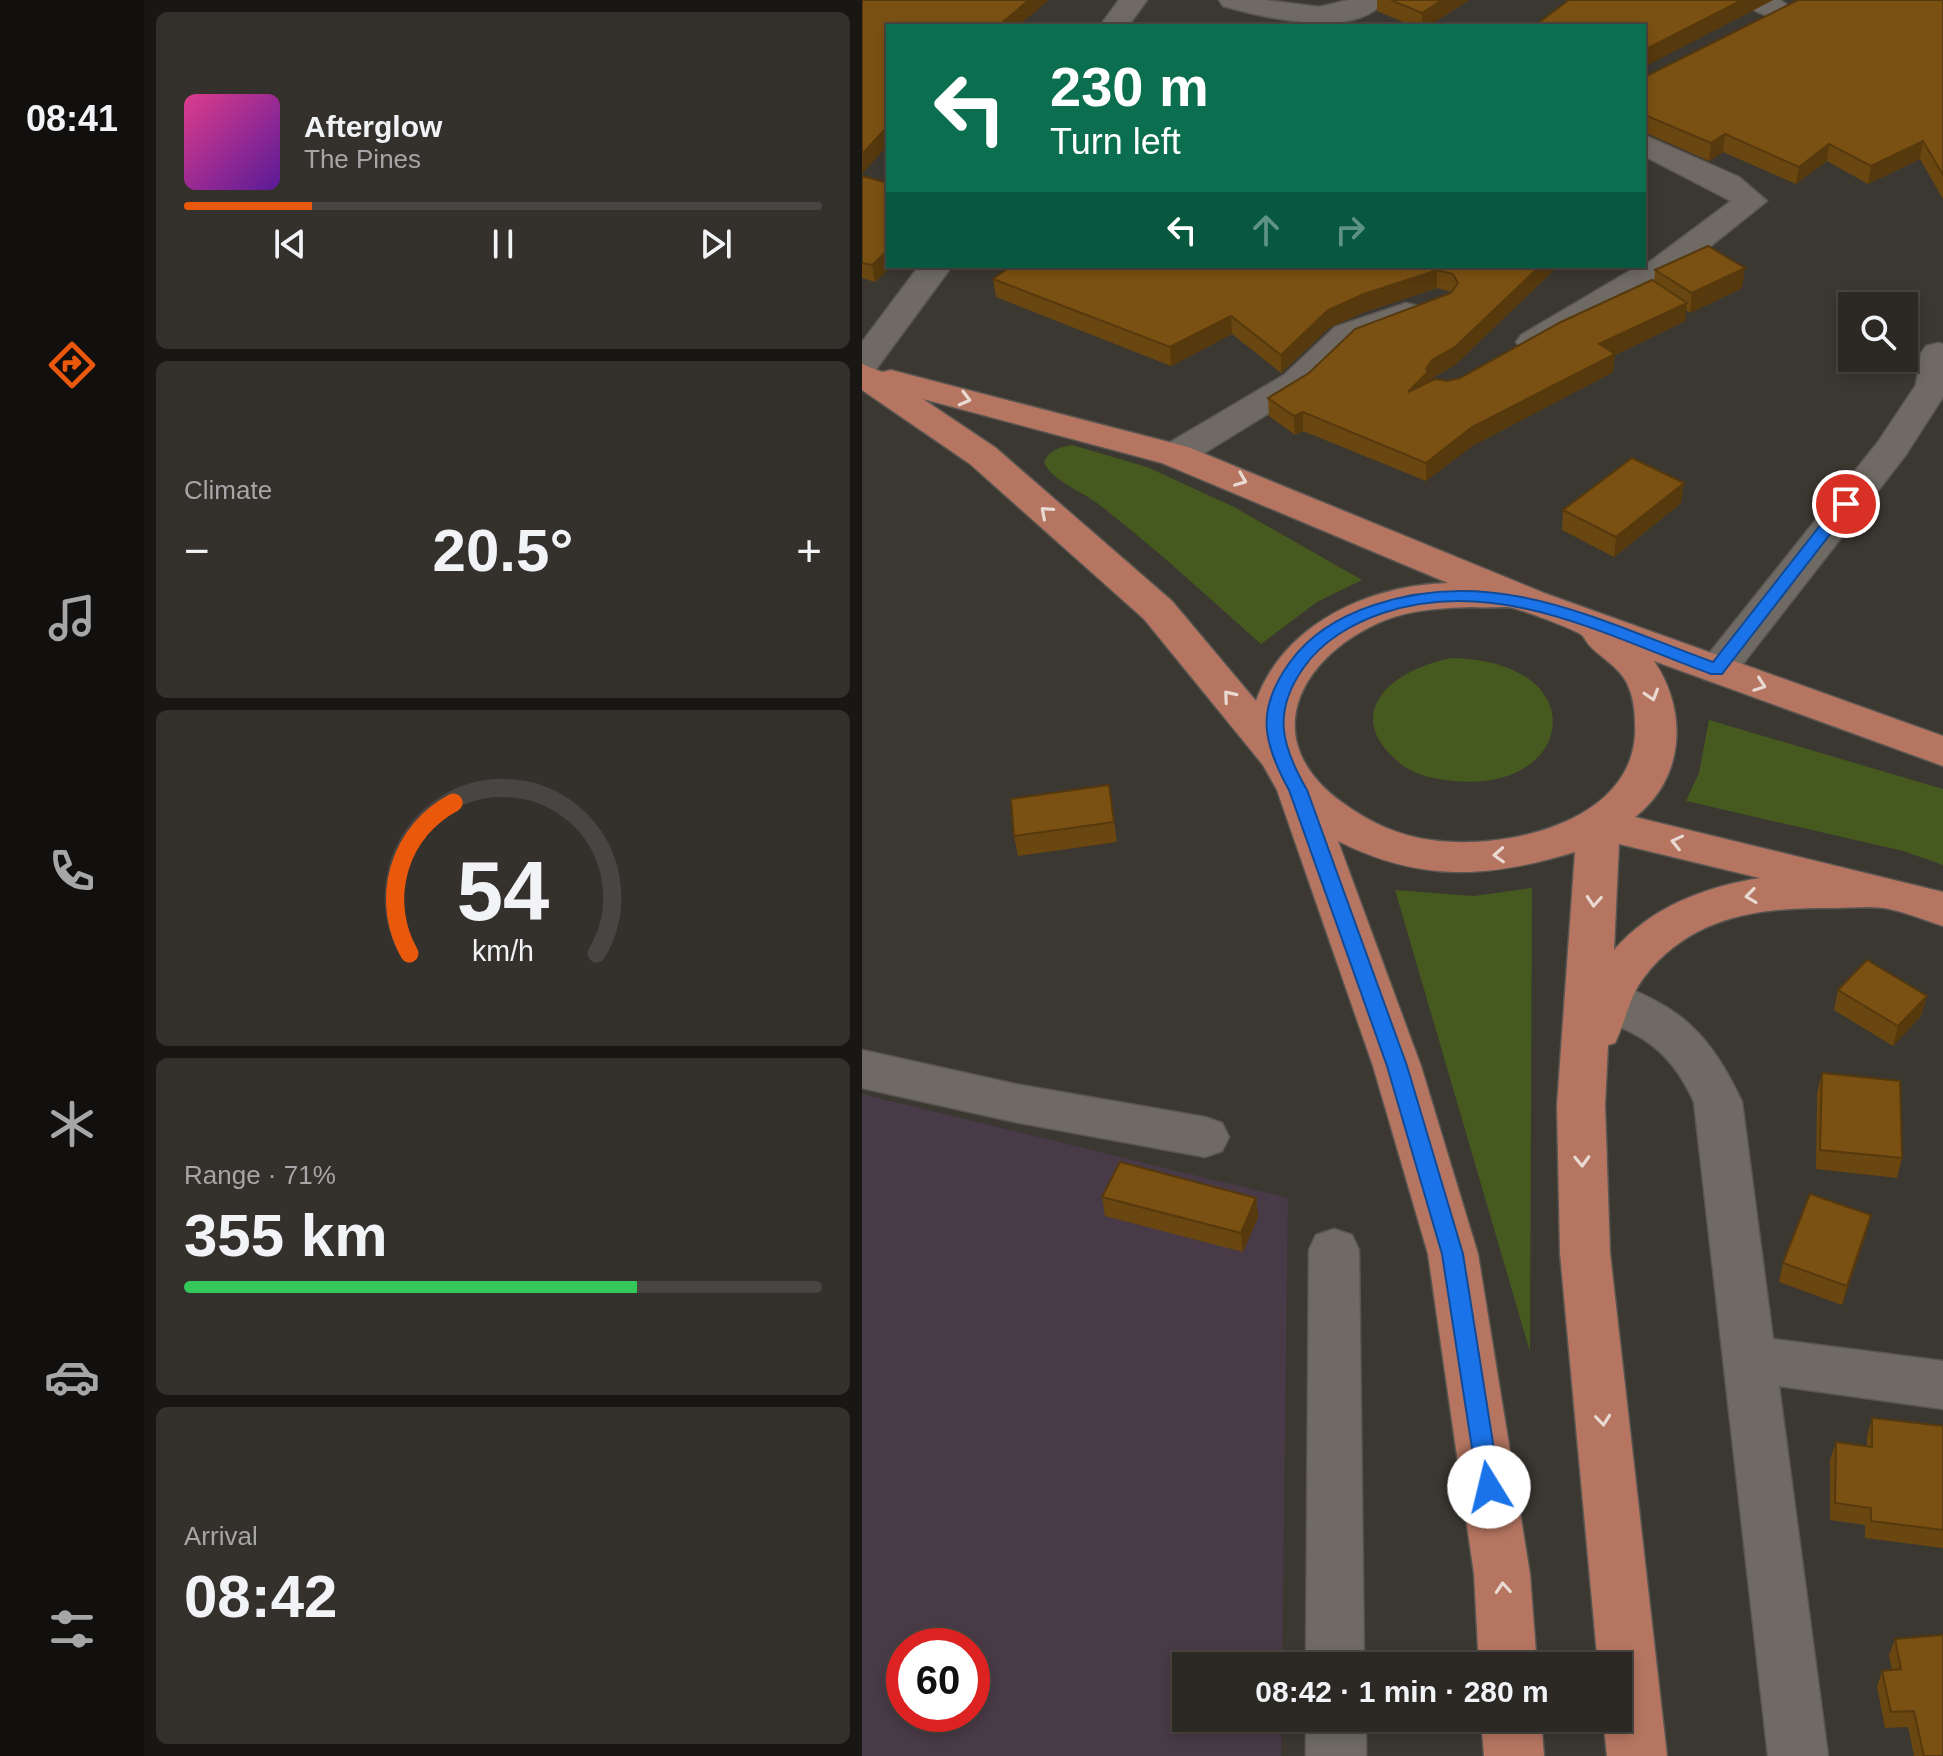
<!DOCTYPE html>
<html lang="en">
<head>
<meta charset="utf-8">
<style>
	:root { --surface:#2c2925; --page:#34312d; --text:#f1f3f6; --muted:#a6a6a7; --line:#484542; --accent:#ea580c }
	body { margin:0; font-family:Helvetica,sans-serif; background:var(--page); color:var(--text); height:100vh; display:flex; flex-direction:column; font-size:30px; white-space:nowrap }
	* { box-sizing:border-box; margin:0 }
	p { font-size:26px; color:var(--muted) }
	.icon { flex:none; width:44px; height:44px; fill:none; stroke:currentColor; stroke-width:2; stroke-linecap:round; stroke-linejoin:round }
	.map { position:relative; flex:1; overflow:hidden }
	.side { display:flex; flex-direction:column; gap:12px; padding:12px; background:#181714; width:718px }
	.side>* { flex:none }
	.top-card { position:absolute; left:24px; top:24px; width:760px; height:244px; border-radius:0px; box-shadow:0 4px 12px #0003,0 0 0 2px var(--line); background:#0b6e4f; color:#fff; overflow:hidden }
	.controls { position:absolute; left:976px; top:292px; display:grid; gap:16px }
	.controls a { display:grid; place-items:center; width:80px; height:80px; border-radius:0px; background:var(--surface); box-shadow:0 4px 12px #0003,0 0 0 2px var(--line); font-size:40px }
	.speed { position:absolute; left:24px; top:1628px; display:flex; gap:16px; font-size:40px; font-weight:700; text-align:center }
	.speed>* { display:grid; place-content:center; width:104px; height:104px; border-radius:50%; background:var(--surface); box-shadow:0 4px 12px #0003,0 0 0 2px var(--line); line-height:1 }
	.speed .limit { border:12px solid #d22; background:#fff; color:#111 }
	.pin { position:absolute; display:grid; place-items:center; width:68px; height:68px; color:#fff; margin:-34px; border:4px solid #fff; border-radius:50%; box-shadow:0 2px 8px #0007 }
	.me { position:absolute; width:88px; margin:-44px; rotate:351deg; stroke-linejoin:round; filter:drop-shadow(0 0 6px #0008) }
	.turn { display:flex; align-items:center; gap:28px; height:168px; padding:0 32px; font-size:36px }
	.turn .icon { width:104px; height:104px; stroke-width:2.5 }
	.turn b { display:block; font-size:56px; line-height:68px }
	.lanes { display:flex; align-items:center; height:76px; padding:0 32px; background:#0003; justify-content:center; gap:40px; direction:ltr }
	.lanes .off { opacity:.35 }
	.big { font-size:60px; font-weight:600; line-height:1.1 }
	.side .card { flex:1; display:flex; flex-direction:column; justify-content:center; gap:12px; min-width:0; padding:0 28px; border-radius:12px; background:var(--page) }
	.side .dial { align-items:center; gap:0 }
	.dial svg { height:208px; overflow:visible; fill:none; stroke:var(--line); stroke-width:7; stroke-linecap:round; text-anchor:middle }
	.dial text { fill:var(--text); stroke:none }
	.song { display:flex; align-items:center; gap:24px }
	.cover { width:96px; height:96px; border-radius:12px; background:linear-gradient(135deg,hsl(330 70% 55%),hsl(270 70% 35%)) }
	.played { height:8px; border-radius:4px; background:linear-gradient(90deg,var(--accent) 20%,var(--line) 20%) }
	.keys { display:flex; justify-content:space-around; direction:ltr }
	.heat { display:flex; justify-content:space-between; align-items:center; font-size:44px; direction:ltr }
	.charge { height:12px; border-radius:6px; background:linear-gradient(90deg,#34c759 71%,var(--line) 0) }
	.trip { position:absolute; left:310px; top:1652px; width:460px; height:80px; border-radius:0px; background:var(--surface); box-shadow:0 4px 12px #0003,0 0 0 2px var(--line); font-weight:600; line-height:80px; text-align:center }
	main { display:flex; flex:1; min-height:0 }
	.dock { display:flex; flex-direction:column; width:144px; justify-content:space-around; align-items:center; background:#12100f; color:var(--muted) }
	.dock .icon { width:56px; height:56px }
	.dock .active { color:var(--accent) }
	.dock b { font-size:36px; color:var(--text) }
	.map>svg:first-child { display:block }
	.industrial { fill:#483a47; fill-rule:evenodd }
	.green { fill:#46591f }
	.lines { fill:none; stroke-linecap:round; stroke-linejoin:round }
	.minor-casing { stroke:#595551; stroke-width:3 }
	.major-casing { stroke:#595551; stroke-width:3 }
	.minor { fill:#6f6a64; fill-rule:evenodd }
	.major { fill:#b57560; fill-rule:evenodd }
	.wall { fill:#6a4610 }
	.shaded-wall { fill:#56390d }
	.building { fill:#7b5113; stroke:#56390d; stroke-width:2 }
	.oneway { stroke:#e8d9d2 }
	.route { fill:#1a73e8; stroke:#114b97; stroke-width:2 }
</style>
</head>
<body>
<main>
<nav class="dock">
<b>08:41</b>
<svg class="icon active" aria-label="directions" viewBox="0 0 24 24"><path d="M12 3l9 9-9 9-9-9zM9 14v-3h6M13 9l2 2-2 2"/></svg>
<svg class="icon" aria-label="music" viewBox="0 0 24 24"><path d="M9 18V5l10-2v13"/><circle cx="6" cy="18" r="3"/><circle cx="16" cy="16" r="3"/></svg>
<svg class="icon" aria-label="phone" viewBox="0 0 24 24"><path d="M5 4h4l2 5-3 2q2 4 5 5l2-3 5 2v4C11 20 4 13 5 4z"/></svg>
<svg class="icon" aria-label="climate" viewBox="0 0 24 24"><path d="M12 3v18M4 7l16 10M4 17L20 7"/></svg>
<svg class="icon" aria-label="car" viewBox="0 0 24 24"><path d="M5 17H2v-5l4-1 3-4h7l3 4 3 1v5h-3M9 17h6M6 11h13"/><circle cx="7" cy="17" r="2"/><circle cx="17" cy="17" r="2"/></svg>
<svg class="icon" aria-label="filters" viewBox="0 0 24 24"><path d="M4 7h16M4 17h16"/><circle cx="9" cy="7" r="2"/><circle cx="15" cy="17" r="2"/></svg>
</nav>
<section class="side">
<div class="card">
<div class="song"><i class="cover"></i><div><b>Afterglow</b><p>The Pines</p></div></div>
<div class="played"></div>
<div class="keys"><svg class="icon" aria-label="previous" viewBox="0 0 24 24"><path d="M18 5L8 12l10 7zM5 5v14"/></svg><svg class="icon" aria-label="pause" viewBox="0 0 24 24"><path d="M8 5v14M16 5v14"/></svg><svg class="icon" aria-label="next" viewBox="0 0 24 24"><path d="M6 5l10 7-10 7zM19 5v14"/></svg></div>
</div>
<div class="card"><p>Climate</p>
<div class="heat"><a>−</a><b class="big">20.5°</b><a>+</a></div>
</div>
<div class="card dial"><svg viewBox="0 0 100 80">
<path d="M14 69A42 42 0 1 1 86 69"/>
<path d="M14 69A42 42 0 0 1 31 11" stroke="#ea580c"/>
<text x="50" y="56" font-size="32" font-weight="700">54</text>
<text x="50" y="72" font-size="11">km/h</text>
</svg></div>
<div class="card"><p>Range · 71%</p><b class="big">355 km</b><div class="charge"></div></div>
<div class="card"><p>Arrival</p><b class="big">08:42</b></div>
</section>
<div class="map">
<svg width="1081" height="1756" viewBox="0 0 1081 1756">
	<rect width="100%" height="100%" fill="#3b3731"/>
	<path class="industrial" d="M0,1094L426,1198L420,1666H324V1718H420L419,1756H0ZM42,1646H110V1714H42Z"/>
	<g class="green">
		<path d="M210,445L285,467L372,507L500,580L455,602L399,644C345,596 292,547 235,503C220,492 188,479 182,462C187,450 198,447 210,445Z"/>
		<path d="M590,658C734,661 714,793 592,781C574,779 554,776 540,765C475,713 531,669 590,658Z"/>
		<path d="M847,720L1081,789V865L1041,851L824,801L837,773Z"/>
		<path d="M670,888L668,1352L533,890L612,896Z"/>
	</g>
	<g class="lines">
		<defs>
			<g id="minor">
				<path d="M257,0H285L266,26H238Z"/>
				<path d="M357,0H403L457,7L486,0H523C494,41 400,17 361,6Z"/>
				<path d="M880,0H918L934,11L930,17C915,21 889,13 880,0Z"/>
				<path d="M782,135L877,177L905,201L825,265L683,349L671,352L659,349L654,342L659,335L776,266H782L869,201L782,156Z"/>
				<path d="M57,266H90L12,372L0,375V342Z"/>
				<path d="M544,303L556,306L561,313L556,320L489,347L446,389L326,463L313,466L300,463L295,455L300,447L422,375L473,327Z"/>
				<path d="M1076,343L1081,344V397L1043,456L869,679L855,683L841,679L835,670L841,661L1016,442L1054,385L1059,353L1064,346Z"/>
				<path d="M743,980C817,1004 848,1033 880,1102L911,1339L1081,1361V1409L917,1386L966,1756H906L832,1102C820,1076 806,1055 781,1039C761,1026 732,1020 720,998L727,985Z"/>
				<path d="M0,1050L153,1084L343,1117L360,1123L367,1137L360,1151L343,1157L153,1122L0,1088Z"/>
				<path d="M472,1229L490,1235L497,1250L502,1666H444L447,1250L454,1235Z"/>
				<rect x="444" y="1718" width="60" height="38"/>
			</g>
			<g id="major">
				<path d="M0,364L20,372L29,370L326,447L682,593L1081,736V766L792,661C826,711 823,778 773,817L1081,892V926C1062,920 1041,911 1022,908C1006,906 988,908 972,908C900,907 830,915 783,976C767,996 764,1021 753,1043L746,1045L743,1105L748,1253L805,1756H745L741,1718H756V1666H736L698,1253L695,1105L713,852C627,878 559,883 476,841L559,1066L616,1254L668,1574L675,1666H617L612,1574L566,1254L511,1066L415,790L401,765L282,619L108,464L0,390ZM61,399L300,463L586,583C508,585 422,623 394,701L310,601L134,448ZM610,607C622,608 635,607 646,607C656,608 712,629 720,635C721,636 726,644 727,645C739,658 756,666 765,683C771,696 773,709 773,724C778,821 645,851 569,840C537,836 507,822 481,803C399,745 430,666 510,626C541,610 576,608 610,607ZM757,844L898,878C842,887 789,907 752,950Z"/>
				<path d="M619,1718H679L682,1756H622Z"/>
			</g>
		</defs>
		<use href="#minor" class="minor-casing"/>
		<use href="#major" class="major-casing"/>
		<use href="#minor" class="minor"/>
		<use href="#major" class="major"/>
	</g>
	<g class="wall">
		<path d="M515,0H607L566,26H551L515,11Z"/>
		<path d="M707,0H911L783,66V77L1081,0V199L1058,159L1006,184L965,161L934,184L861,152L847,161L782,132V26Z"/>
		<path d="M0,176L26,266H30L13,282L0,278Z"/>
		<path d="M696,266L593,365L570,378L567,382L585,381L598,378L792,282L793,270L880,288L828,313L824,310L823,321L753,355L751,372L610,446L564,481L441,431L433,435L407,416L406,398L590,292L575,288L502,312L467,328L419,373L370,334L309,366L134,297L131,279Z"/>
		<path d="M822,483L819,503L752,557L700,530L701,510Z"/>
		<path d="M247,785L255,842L156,856L152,836Z"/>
		<path d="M976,990L1065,996L1059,1016L1031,1046L972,1010Z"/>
		<path d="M960,1073L1040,1158L1035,1178L954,1169L955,1093Z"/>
		<path d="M240,1197L394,1198L396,1217L381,1252L243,1216Z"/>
		<path d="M1004,1234L980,1305L917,1282L921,1263Z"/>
		<path d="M1010,1418L1081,1426V1548L1003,1538V1525L968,1520V1460L974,1442L1005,1446V1436Z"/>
		<path d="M1033,1639L1081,1756H1052L1046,1727L1023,1728L1015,1687L1020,1671L1030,1670L1027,1655Z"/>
	</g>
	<g class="shaded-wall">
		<path d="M167,0H187L156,26H136Z"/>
		<path d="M580,0H607L566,26H560V13Z"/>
		<path d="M880,0H911L782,67V50Z"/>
		<path d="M26,126V145L0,174V154Z"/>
		<path d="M863,134L861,152L847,161L849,143Z"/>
		<path d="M1061,141L1058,159L1006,184L1009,166Z"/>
		<path d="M785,143L784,160L782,162V145Z"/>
		<path d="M967,144L965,161L934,184L937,167Z"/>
		<path d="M26,250V266H30L13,282L10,265Z"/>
		<path d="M678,266H696L593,365L570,378L566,384L546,392L570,360Z"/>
		<path d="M883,268L880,288L828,313L830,293Z"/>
		<path d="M575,270V288L502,312L467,328L419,373V355L466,310L502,294Z"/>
		<path d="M825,303L823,321L753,355L751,372L610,446L564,481V463L610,427L737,344Z"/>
		<path d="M369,316L370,334L309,366L308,347Z"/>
		<path d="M441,412V431L433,435L432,416Z"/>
		<path d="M822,483L819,503L752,557L754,537Z"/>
		<path d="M1065,996L1059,1016L1031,1046L1036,1026Z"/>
		<path d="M394,1198L396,1217L381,1252L379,1233Z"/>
		<path d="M1009,1215L1004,1234L980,1305L985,1286Z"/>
	</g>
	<g class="building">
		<path d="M0,0H167L136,26H26V126L0,154Z"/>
		<path d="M529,0H580L560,13Z"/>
		<path d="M707,0H880L782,50L783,77L936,0H1081V175L1061,141L1009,166L967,144L937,167L863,134L849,143L783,115L782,123V26H672Z"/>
		<path d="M0,176L26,183V250L10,265L0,263Z"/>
		<path d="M846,246L883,268L830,293L793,270Z"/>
		<path d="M149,266H678L593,347L570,360L564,369L566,372L546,392L573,379L585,381L598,378L699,322L790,280L825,303L737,344L753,354L610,427L564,463L441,412L432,416L406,398L447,373L493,329L589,293L596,283L591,274L575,270L502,294L466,310L419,355L369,316L308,347L131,279Z"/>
		<path d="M770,458L822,483L754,537L701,510Z"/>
		<path d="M247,785L252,822L152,836L149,799Z"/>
		<path d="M1005,960L1065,996L1036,1026L976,990Z"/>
		<path d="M960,1073L1038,1081L1040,1158L958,1150Z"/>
		<path d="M258,1162L394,1198L379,1233L240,1197Z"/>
		<path d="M948,1194L1009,1215L985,1286L921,1263Z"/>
		<path d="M1010,1418L1081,1426V1530L1009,1521V1508L973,1503L974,1442L1010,1447Z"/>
		<path d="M1081,1635V1756H1062L1052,1711L1029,1712L1020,1671L1039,1669L1033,1639Z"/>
	</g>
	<defs><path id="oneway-chevron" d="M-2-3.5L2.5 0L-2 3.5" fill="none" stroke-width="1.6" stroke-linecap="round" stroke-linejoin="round" transform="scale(2)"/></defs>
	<g class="oneway">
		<use href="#oneway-chevron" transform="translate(103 399) rotate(15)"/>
		<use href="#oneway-chevron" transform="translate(379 480) rotate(22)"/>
		<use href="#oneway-chevron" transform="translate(184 512) rotate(-139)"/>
		<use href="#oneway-chevron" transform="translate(898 685) rotate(20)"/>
		<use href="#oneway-chevron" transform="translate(790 695) rotate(73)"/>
		<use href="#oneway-chevron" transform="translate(367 696) rotate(-130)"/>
		<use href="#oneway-chevron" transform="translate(815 842) rotate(-167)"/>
		<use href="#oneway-chevron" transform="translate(637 855) rotate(177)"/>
		<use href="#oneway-chevron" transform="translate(889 896) rotate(172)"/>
		<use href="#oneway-chevron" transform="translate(732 901) rotate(94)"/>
		<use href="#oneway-chevron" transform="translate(720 1161) rotate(88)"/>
		<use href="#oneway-chevron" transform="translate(741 1420) rotate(84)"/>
		<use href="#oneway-chevron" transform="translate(641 1588) rotate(-94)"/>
	</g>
	<path class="route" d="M984,499L991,504L989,507L860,674H849C743,635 634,575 521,613C491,623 460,641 442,667C410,712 419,745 445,790L545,1066L601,1254L638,1487L635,1494L627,1497L619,1494L616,1487L580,1254L525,1066L427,790C400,741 394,709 428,662C449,633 479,616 512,605C635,564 737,621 851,662L978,500Z"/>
</svg>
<div class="controls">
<a><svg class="icon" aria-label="search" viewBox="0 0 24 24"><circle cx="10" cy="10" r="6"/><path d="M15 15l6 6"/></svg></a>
</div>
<div class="speed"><div class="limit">60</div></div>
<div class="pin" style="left:984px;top:504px;background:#d93025"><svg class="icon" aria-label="arrive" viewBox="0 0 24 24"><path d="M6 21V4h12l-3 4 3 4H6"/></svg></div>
<svg class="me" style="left:627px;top:1487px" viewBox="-20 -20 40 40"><circle r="19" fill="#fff"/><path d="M0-13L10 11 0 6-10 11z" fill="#1a73e8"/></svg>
<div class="trip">08:42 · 1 min · 280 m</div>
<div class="top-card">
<div class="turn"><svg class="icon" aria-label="left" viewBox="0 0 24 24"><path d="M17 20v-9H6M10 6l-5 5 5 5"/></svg><div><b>230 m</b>Turn left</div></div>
<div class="lanes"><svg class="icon" aria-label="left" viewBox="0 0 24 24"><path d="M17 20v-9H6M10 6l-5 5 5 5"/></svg><svg class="icon off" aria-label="ahead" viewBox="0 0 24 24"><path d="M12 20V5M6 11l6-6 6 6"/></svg><svg class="icon off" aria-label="right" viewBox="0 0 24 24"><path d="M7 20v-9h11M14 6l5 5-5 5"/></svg></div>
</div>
</div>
</main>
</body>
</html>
